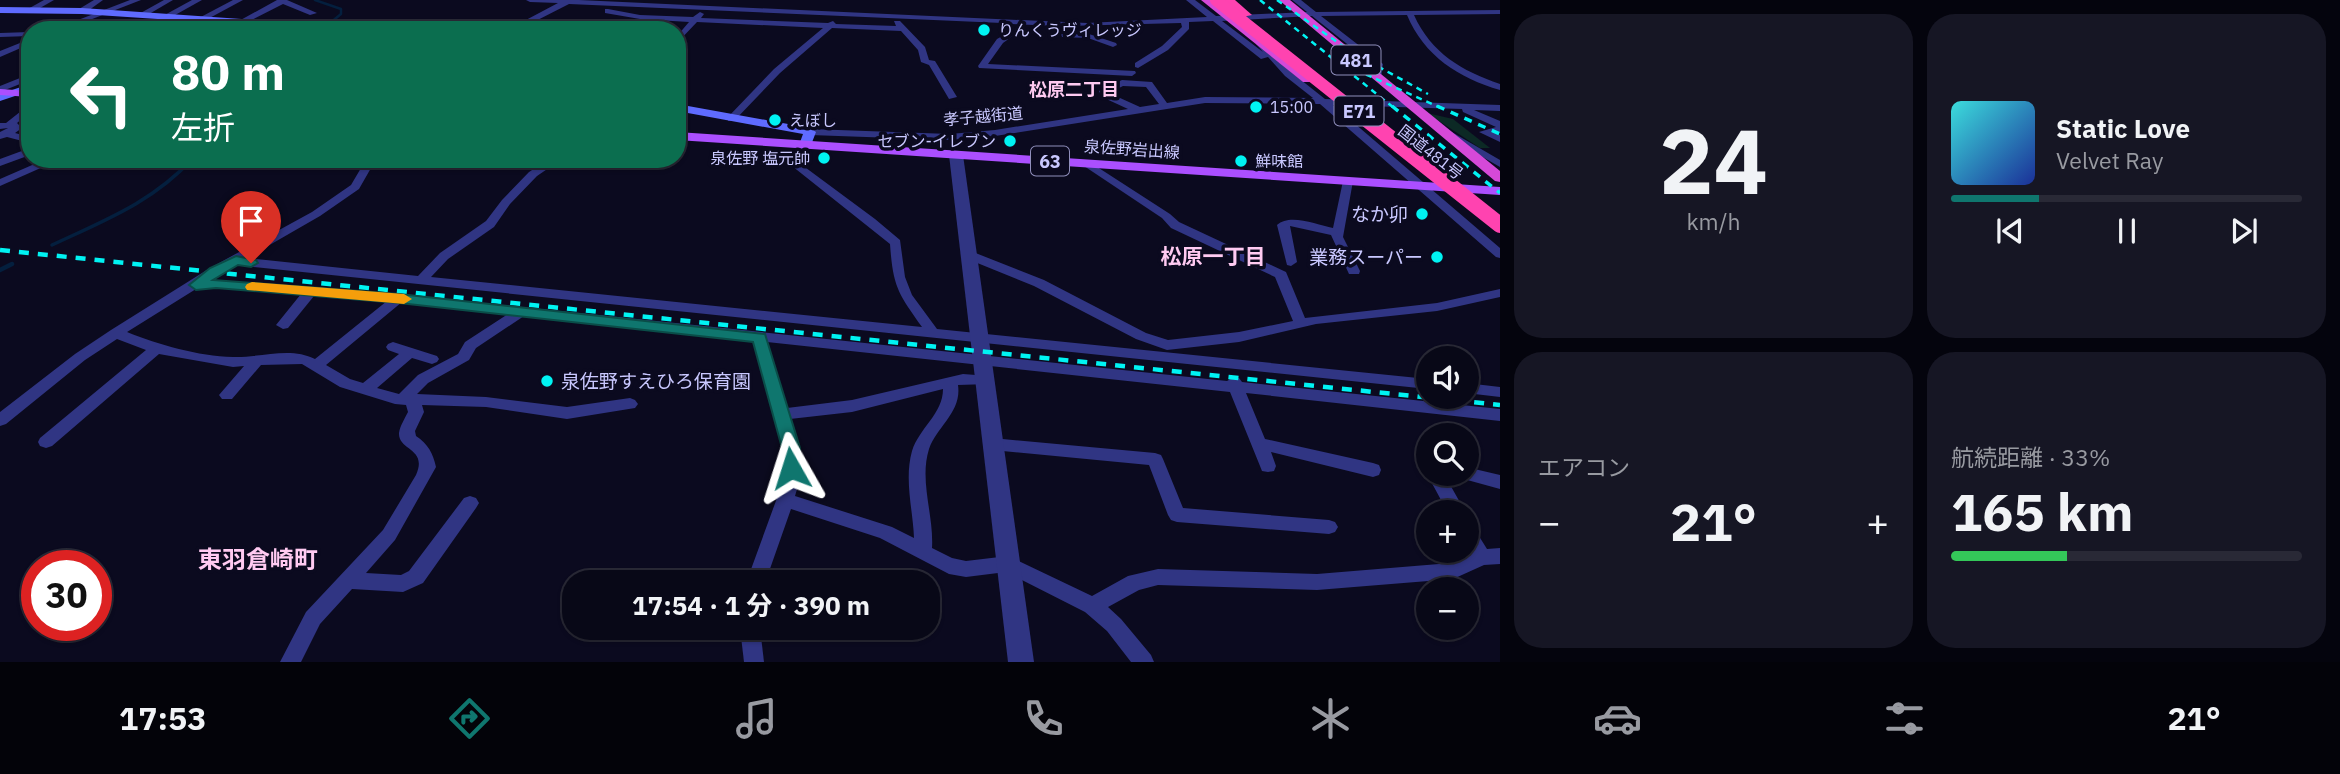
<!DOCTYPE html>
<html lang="ja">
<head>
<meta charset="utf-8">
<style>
	:root { --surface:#080817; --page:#161624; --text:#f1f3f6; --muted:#989aa1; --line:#292936; --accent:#0f766e }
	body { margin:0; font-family:"IBM Plex Sans","Noto Sans JP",sans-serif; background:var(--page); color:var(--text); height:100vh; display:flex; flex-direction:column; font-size:26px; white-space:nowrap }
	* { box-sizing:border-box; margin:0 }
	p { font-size:23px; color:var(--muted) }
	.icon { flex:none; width:38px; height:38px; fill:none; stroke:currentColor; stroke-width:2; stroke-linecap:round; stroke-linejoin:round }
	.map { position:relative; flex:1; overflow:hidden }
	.details { display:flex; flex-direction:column; gap:14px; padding:14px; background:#04040d; width:840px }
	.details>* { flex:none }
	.guide { position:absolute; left:21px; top:21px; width:665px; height:147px; border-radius:28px; box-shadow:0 2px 5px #0004,0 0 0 2px var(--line); background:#0b6e4f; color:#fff; overflow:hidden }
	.fabs { position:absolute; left:1416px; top:346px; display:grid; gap:14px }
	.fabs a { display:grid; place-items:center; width:63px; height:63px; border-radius:50%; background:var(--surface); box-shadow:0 2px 5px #0004,0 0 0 2px var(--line); font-size:35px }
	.speed { position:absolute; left:21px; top:550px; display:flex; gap:14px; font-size:35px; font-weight:700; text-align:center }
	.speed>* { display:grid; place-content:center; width:91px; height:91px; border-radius:50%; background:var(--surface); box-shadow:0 2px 5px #0004,0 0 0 2px var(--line); line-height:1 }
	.speed .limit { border:10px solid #d22; background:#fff; color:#111 }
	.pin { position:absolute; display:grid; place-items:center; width:60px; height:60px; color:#fff; margin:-72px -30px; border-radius:50% 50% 50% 0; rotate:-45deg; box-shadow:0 0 7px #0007 }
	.pin .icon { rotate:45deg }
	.me { position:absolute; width:77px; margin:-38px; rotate:354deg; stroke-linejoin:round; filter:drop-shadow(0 0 5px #0008) }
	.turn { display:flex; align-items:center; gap:24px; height:147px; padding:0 35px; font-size:32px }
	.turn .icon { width:91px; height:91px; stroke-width:2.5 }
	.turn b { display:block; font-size:49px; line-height:60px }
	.big { font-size:52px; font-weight:700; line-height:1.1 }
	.details .widget { flex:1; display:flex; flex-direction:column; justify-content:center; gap:10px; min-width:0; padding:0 24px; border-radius:28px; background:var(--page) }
	.details .dial { align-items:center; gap:0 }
	.dial b { font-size:91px; line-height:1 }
	.song { display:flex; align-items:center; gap:21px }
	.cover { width:84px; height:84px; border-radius:10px; background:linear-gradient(135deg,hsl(180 70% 55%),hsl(230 70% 35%)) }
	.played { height:7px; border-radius:4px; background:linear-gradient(90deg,var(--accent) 25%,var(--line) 25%) }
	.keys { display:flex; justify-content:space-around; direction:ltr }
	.heat { display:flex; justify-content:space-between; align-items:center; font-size:38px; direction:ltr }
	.charge { height:10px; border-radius:5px; background:linear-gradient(90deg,#34c759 33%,var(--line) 0) }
	.details .tiles { flex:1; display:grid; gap:14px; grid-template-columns:repeat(2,1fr) }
	.trip { position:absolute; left:562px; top:570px; width:378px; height:70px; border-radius:28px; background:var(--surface); box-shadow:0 2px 5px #0004,0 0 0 2px var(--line); font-weight:700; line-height:70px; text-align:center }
	.dock { display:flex; height:112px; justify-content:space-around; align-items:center; background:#030309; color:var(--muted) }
	.dock .icon { width:49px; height:49px }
	.dock .on { color:var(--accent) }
	.dock b { font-size:32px; color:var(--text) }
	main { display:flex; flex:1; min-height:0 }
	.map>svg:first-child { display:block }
	.green { fill:#0c2925 }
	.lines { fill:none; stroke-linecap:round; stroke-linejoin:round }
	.stream-far2 { stroke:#041f3e; stroke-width:2.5 }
	.stream-far1 { stroke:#041f3e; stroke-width:3.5 }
	.stream { stroke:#041f3e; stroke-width:4.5 }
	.minor { fill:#303583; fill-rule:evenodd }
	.tertiary { fill:#303583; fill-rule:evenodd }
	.secondary { fill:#5f6bff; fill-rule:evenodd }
	.primary { fill:#ab4fff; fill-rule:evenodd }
	.trunk { fill:#d549d8; fill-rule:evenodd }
	.motorway { fill:#ff43b0; fill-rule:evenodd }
	.rail-far2 { stroke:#00f3f3; stroke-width:2.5; stroke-dasharray:6 5; stroke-linecap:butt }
	.rail-far1 { stroke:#00f3f3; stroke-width:3.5; stroke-dasharray:8 7; stroke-linecap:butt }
	.rail { stroke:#00f3f3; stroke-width:4.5; stroke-dasharray:10 9; stroke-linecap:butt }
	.motorway-bridge-far1 { stroke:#ff43b0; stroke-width:12 }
	.motorway-bridge { stroke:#ff43b0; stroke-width:16 }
	.route { fill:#0f766e; stroke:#0a4d48; stroke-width:2 }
	.slow { fill:#f59e0b }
	.poi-dot { fill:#00f3f3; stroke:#0b0a1f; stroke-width:2.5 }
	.labels { text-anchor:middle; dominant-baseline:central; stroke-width:7; stroke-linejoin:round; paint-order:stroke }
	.far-poi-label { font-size:16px; fill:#c9c8ff; stroke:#0b0a1f; text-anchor:start }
	.far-street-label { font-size:16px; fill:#c9c8ff; stroke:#0b0a1f }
	.shield { fill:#0b0a1f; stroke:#908fbc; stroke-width:2 }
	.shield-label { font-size:18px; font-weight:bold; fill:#c9c8ff }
	.far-neighbourhood-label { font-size:18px; font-weight:bold; fill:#ffcaf1; stroke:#0b0a1f }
	.poi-label { font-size:19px; fill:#c9c8ff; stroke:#0b0a1f; text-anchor:end }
	.neighbourhood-label { font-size:21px; font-weight:bold; fill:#ffcaf1; stroke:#0b0a1f }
	.near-neighbourhood-label { font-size:24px; font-weight:bold; fill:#ffcaf1; stroke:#0b0a1f }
</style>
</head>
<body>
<main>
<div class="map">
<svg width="1500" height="662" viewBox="0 0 1500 662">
	<rect width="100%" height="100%" fill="#0b0a1f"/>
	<path class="green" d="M1427,113L1453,119L1490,148H1480Z"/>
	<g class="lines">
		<path class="stream-far2" d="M315,0L341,9V14L324,28"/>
		<path class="stream-far1" d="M52,245C103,221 153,202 192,159"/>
		<path class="stream" d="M0,270L12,264"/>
		<g class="minor">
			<path d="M44,0H54L33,12L26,10Z"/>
			<path d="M94,0H103L85,13H79V9Z"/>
			<path d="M130,0H141L64,30H52Z"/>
			<path d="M164,0H173L144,17L137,15Z"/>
			<path d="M192,0H202L168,19L161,17Z"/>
			<path d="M233,0H243L204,21L197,19Z"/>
			<path d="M277,0H287L317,13L310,15L283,4L244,24L237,22Z"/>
			<path d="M526,0H579L1087,23L1207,17L1186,0H1195L1216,16L1307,12L1292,0H1301L1316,12L1500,10V14L1414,15C1431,53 1462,71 1500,84V90C1459,78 1424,56 1407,15L1321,16L1383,64L1381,78L1377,81L1373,78L1376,67L1312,16L1222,21L1263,52L1256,44L1263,42L1291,72L1325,99L1500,105V111L1474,110L1500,121V132L1495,133L1500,135V142L1479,132L1496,127L1463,112L1462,109L1333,105L1500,248V258L1496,257L1320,104L1205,103L995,136L950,140L810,135L805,132L810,129L950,134L995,130L1128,109L1102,97L1099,91L1122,80L1152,82L1167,103L1205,97L1313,98L1285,76L1268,57L1261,59L1213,21L1189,22V29L1168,50L1138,68L1135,67V63L1162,46L1182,27L1181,23L1067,26L1068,33L1089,34L1116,43L1117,45L1113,47L1088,38L1062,37L1059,26L1010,24L1014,35L1003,43L988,64L1135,71L1136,73L1132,76L979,68L978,66L997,39L1006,34L1002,23L569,4L518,30H507L558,3L530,2ZM1123,86L1146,87L1159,104L1140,107L1109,93Z"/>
			<path d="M608,9L640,15L693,17L700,12L704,14L701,18L828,23L833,21L836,24L896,26L894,21H900L925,47L929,60L935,61L957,97L949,99L929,65L921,62L918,50L901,31L832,28L780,73L734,121H728V117L774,69L823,28L697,22L677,43V36L689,22L640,19L605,13V9Z"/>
			<path d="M30,32V36L0,37V33Z"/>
			<path d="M30,39V44L0,57V51Z"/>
			<path d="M30,74V80L0,92V86Z"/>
			<path d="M30,104V112L17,123L22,128L15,133L30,137V143L7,137L0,139V132L8,128L0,129V123H6Z"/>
			<path d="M1450,131L1500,160V167L1446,136L1445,134Z"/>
			<path d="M805,142L810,145L798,162L875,219L900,240L905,277L912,295L937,329L1428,379V389L235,265L209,280L399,294L1227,381L1234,377L1239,378L1242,382L1500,409V421L1246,393L1265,439L1373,463L1379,465L1381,470L1379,475L1373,477L1271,452L1276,466L1274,471L1268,472L1262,471L1260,466L1230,392L767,342L787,408L852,400L963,374L989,376L992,380L989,384L958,385C962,412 937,426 929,449C919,481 934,515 932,548L952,558L966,561L1008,556L1092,596L1128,576L1158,569L1317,574L1451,563L1470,554L1466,547V523L1472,525L1487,549L1500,548V564L1484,565L1453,579L1317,590L1158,585L1139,590L1108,607L1121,619L1151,655L1154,662H1131L1107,631L1085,612L1006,572L966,577L949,574L880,538L791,509L765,583H746L781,487L783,448L753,340L524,316L476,348L469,360L428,383L417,394L486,397L567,407L630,398L635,400L638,404L635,408L567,419L486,407L422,405L424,412L415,431L416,436C428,444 433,453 436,467L395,540L366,573L401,575L409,571L464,498L470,496L476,498L479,503L476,508L423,583L403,592L352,589L320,624L301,662H280L306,612L383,530L416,475C428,448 398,451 399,433C400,426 405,418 408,412L406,405L395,404L340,387L302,364L261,365L232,399H222L219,395L244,366L233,367L159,354L52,446L46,448L40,446L38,442L40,438L146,350L117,339L85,360L6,424L0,426V412L75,354L111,330L210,268L312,212L351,185L361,168L357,159H367L371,168L359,189L320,216L247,258L418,276L440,253L486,221L502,200L529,172L549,159H562L537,176L510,204L494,227L448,259L431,277L922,327C898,293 893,287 890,244L787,162L801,143ZM216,288L301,294L276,325L283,329L288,328L314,296L387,301L315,359C290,346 260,358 233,357C198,356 159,345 127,332L196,289ZM402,302L508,314L465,342L458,354L418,375L399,394L377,388L412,358L432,364L437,362L439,359L437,356L393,342L388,344L386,347L388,350L399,354L363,383L350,379L326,365ZM943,389C943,414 919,428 912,451C904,480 913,510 914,538L892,527L795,496C804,471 798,443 790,419L852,412Z"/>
			<path d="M30,148V155L0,166V159Z"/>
			<path d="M46,159H61L0,186V179Z"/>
			<path d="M1088,161L1170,214L1179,222L1286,272L1305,318L1437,303L1500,289V297L1437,311L1316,324L1239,342L1167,350L1136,339L1034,286L965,258L963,255L965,252H973L1044,280L1146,333L1168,340L1239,332L1293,321L1275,277L1171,228L1162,218L1084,166V162Z"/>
			<path d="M1348,178L1353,181L1343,237L1360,271L1359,274H1349L1331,235L1290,226L1297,262L1291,266L1287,265L1277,225C1290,213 1317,225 1333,228L1343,181Z"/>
			<path d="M1466,383L1500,387V397L1466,393Z"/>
			<path d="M992,438L1155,453L1161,455L1163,459L1183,508L1329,520L1335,522L1338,527L1335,532L1329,534L1177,522L1171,520L1168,515L1149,465L992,450L986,448L984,444L986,440Z"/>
			<path d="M1466,467L1500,475V489L1460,478L1458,474H1466Z"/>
			<path d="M1428,471V474H1444L1466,513H1448L1427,474Z"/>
			<path d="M740,628H760L764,662H744Z"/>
		</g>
		<path class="tertiary" d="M956,151L963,155L1034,662H1008L949,155Z"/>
		<g class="secondary">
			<path d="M0,7L82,8L287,22L326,30L82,14L0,13Z"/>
			<path d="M30,84V91L0,101V94Z"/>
			<path d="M677,104L810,128L816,132L811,145L805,149L799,145L803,134L677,111Z"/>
		</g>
		<g class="primary">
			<path d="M0,89L30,91V97L0,95Z"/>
			<path d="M677,132L1500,187V195L677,140Z"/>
		</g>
		<g class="trunk">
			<path d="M1201,0H1212L1311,76V82H1303Z"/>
			<path d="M1279,0H1290L1500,171V182L1495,181Z"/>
		</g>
		<path class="motorway" d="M1223,0H1235L1252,15L1242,17Z"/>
		<g class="rail-far2">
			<path d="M1260,0L1394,108"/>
			<path d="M1277,0L1350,51L1428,94"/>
			<path d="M1356,70L1441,108"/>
		</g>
		<g class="rail-far1">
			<path d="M1392,106L1500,193"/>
			<path d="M1437,106L1500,134"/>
		</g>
		<path class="rail" d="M0,250L1500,405"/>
		<path class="motorway-bridge-far1" d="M1216,0L1352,108"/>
		<path class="motorway-bridge" d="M1350,106L1500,225"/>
	</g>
	<path class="route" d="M236,256L256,260L258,263L251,267L238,265L213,280L399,294L765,334L800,448V468L797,473L791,475L784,473L781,468L782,448L753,342L399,303L216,288L196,290L189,285L210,268Z"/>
	<path class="slow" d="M252,282L404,294L412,299L404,304L247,290L245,287L247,284Z"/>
	<g class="poi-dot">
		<circle cx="984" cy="30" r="7"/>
		<circle cx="1256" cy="107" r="7"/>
		<circle cx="775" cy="120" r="7"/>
		<circle cx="1010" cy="141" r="7"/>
		<circle cx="824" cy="158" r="7"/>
		<circle cx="1241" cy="161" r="7"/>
		<circle cx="1422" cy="214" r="7"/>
		<circle cx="1437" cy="257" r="7"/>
		<circle cx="547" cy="381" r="7"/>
	</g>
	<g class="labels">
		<g class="far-poi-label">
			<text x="998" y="30">りんくうヴィレッジ</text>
			<text x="1270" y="107">15:00</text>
			<text x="789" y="120">えぼし</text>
			<text x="996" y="141" text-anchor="end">セブン-イレブン</text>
			<text x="810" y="158" text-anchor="end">泉佐野 塩元帥</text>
			<text x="1255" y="161">鮮味館</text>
		</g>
		<g class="far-street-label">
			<text transform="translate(983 116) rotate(-5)">孝子越街道</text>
			<text transform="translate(1132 149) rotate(4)">泉佐野岩出線</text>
			<text transform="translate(1431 152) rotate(38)">国道481号</text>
		</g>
		<g class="shield">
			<rect x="1331.5" y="45.5" width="49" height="29" rx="5"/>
			<rect x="1334.5" y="96.5" width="49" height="29" rx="5"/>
			<rect x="1031" y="146.5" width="38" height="29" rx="5"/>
		</g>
		<g class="shield-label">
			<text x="1356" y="60">481</text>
			<text x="1359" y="111">E71</text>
			<text x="1050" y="161">63</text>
		</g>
		<g class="far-neighbourhood-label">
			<text x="1074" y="89">松原二丁目</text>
		</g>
		<g class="poi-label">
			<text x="1408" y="214">なか卯</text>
			<text x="1423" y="257">業務スーパー</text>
			<text x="561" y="381" text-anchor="start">泉佐野すえひろ保育園</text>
		</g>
		<g class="neighbourhood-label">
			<text x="1213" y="256">松原一丁目</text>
		</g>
		<g class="near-neighbourhood-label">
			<text x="258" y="559">東羽倉崎町</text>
		</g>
	</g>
</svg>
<div class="fabs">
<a><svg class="icon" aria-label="sound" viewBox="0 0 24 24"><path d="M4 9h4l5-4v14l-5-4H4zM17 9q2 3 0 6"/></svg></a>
<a><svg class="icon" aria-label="search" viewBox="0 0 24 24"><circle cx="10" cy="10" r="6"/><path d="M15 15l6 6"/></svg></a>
<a>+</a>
<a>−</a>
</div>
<div class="speed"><div class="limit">30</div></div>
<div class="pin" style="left:251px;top:263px;background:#d93025"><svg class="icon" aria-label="arrive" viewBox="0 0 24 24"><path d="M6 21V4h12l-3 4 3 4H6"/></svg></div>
<svg class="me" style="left:791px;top:468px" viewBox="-20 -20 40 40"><path d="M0-17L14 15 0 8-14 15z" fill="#0f766e" stroke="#fff" stroke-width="4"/></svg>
<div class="trip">17:54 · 1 分 · 390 m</div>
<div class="guide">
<div class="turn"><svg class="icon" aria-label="left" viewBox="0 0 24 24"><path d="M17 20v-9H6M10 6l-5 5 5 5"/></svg><div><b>80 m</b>左折</div></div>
</div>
</div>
<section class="details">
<div class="tiles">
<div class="widget dial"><b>24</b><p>km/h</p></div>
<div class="widget">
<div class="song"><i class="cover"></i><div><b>Static Love</b><p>Velvet Ray</p></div></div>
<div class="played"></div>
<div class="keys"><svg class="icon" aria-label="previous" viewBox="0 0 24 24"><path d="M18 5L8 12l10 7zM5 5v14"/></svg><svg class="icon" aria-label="pause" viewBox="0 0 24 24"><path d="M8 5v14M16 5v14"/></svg><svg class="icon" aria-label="next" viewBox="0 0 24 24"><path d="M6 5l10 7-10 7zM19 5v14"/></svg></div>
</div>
<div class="widget"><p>エアコン</p>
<div class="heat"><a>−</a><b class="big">21°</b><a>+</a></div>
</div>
<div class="widget"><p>航続距離 · 33%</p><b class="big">165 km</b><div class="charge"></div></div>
</div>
</section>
</main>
<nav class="dock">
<b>17:53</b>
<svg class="icon on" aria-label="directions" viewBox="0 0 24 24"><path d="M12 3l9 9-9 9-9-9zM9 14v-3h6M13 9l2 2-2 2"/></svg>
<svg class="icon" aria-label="music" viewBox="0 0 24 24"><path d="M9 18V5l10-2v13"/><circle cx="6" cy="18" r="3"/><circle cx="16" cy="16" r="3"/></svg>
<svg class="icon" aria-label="phone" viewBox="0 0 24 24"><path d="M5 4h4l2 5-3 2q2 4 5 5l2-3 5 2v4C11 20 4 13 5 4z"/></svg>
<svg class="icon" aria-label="climate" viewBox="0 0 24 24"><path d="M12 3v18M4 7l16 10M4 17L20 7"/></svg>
<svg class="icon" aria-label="car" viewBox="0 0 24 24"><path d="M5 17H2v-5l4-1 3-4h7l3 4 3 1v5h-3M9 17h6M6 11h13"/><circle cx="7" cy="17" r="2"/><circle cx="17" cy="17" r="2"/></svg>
<svg class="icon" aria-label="filters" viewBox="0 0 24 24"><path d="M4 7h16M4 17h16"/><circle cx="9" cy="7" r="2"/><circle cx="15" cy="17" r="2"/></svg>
<b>21°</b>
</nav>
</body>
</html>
